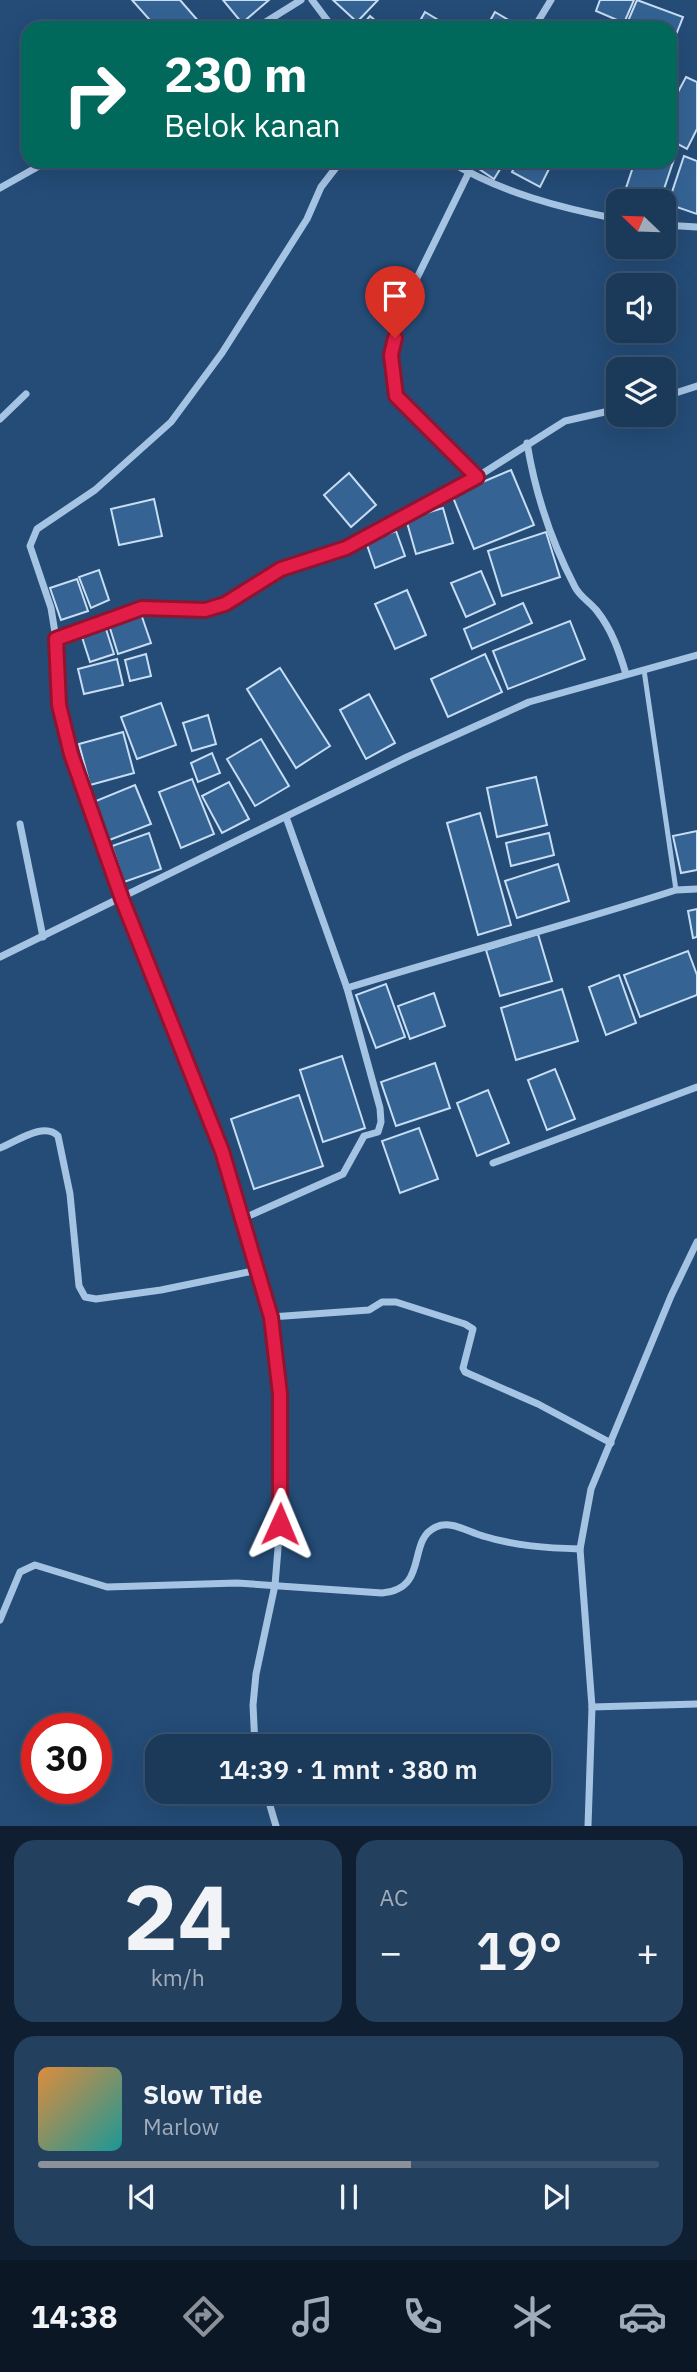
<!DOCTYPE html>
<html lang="id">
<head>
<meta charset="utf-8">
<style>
	:root { --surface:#1b3959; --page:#24405f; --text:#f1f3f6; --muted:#a0acba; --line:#39536f; --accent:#8c9099 }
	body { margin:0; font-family:"IBM Plex Sans",sans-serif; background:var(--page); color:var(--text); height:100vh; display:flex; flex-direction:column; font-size:26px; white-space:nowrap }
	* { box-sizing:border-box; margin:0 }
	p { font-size:23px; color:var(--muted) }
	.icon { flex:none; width:38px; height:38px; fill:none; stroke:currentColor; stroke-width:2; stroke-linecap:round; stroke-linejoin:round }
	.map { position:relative; height:1826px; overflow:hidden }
	.panel { display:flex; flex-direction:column; gap:14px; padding:14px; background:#0f1f31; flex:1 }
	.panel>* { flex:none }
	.guide { position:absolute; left:21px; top:21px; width:656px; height:147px; border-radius:21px; box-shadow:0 7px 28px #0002,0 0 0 2px var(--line); background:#00695c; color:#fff; overflow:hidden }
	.needle { width:46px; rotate:293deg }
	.controls { position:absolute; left:606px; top:189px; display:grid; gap:14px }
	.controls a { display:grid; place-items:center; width:70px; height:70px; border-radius:14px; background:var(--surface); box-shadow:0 7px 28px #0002,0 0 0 2px var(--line); font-size:35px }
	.speed { position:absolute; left:21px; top:1713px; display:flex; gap:14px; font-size:35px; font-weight:700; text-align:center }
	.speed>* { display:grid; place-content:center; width:91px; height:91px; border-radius:50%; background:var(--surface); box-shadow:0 7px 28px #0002,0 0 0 2px var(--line); line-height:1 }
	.speed .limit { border:10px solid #d22; background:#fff; color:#111 }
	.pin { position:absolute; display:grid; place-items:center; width:60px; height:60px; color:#fff; margin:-72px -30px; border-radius:50% 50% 50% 0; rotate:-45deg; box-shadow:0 0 7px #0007 }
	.pin .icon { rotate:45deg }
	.me { position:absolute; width:77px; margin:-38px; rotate:1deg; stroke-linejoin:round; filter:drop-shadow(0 0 5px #0008) }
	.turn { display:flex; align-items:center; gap:24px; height:147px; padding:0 28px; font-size:32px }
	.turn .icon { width:91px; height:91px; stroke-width:2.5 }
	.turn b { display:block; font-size:49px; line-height:60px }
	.big { font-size:52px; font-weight:600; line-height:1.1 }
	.panel .tile { flex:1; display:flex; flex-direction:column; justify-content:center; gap:10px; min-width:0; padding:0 24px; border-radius:21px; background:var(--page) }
	.panel .dial { align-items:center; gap:0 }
	.dial b { font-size:91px; line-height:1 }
	.song { display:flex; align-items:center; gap:21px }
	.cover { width:84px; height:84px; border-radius:10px; background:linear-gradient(135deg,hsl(30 70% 55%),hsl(180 70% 35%)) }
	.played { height:7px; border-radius:4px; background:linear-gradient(90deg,var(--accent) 60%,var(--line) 60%) }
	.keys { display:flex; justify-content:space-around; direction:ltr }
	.heat { display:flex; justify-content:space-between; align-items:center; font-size:38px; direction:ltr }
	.panel .tiles { flex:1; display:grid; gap:14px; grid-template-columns:1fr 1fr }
	.tile:last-child { grid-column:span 2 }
	.trip { position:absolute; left:145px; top:1734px; width:406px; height:70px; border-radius:21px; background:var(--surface); box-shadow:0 7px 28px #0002,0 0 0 2px var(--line); font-weight:600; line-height:70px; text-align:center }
	.tabs { display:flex; height:112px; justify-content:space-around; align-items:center; background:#0b1724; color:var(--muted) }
	.tabs .icon { width:49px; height:49px }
	.tabs .on { color:var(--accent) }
	.tabs b { font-size:32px; color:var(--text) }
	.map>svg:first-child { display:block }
	.building { fill:#346394; stroke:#c7ddf3; stroke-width:2 }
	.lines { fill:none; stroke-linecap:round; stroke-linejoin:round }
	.lane { stroke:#a5c4e3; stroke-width:5 }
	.street { stroke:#a5c4e3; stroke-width:7 }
	.route-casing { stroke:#92132f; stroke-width:18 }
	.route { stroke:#e11d48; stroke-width:12 }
</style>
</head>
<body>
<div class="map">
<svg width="697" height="1826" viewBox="0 0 697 1826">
	<rect width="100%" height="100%" fill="#244c77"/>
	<g class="building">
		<path d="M132,0H180L200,23L195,28H157Z"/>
		<path d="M223,0H269L242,23Z"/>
		<path d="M333,0H378L357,22Z"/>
		<path d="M600,0H634L624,23L596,11Z"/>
		<path d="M637,0L683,17L670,50V28H625Z"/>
		<path d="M425,12L440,21L436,28H416Z"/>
		<path d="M495,12L522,28H486Z"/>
		<path d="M370,16L384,28H360Z"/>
		<path d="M686,77L697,82V129L687,149L670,140V107Z"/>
		<path d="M670,144L678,147L660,201H636L623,197L635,161H670Z"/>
		<path d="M684,156L697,161V214L668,204Z"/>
		<path d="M467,161H505L494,179Z"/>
		<path d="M517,161H553L540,187L512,172Z"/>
		<path d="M511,470L534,525L474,549L452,495Z"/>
		<path d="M349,473L376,505L351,527L324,495Z"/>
		<path d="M154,499L162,536L119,545L111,509Z"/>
		<path d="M443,508L453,543L416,554L406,519Z"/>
		<path d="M396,531L405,556L375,568L366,542Z"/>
		<path d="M546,532L560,577L502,596L488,551Z"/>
		<path d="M99,570L109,600L91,608L79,577Z"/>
		<path d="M481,571L495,604L466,617L451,583Z"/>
		<path d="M77,579L88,611L61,620L50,588Z"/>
		<path d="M407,590L426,635L395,649L375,604Z"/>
		<path d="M523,603L532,623L472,649L464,629Z"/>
		<path d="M141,614L151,643L118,654L109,625Z"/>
		<path d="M570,621L585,659L508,689L493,651Z"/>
		<path d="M105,626L114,654L90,662L81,634Z"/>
		<path d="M146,654L151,676L130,681L125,660Z"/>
		<path d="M485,654L502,692L448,717L431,679Z"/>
		<path d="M117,659L123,685L84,694L78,669Z"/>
		<path d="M280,668L330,746L296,768L247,689Z"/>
		<path d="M369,694L395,743L366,759L340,710Z"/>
		<path d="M161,703L176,745L137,759L121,717Z"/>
		<path d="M208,715L216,744L192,751L183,723Z"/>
		<path d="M123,732L134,773L90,785L79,744Z"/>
		<path d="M261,739L289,786L255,806L227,759Z"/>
		<path d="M212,753L220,773L198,782L191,763Z"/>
		<path d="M536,777L547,825L497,837L487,788Z"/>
		<path d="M192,779L214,834L181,848L159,792Z"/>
		<path d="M229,782L249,819L222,833L202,796Z"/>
		<path d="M135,785L151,824L107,841L91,803Z"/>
		<path d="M480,813L511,925L478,935L447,823Z"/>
		<path d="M697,831V870L681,873L673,836Z"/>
		<path d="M149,833L161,869L124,882L112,846Z"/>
		<path d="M549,833L554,855L511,866L506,843Z"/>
		<path d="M558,864L569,901L517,918L505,881Z"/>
		<path d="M697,909V937L693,938L688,911Z"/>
		<path d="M538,934L552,981L500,996L486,950Z"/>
		<path d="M688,951L697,975V995L640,1017L624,975Z"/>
		<path d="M619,975L636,1023L606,1035L589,987Z"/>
		<path d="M386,984L405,1037L376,1048L356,995Z"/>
		<path d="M562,989L578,1041L516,1060L501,1008Z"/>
		<path d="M434,993L445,1026L410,1039L398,1006Z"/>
		<path d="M342,1056L365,1128L323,1142L300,1070Z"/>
		<path d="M435,1063L450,1108L396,1126L381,1082Z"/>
		<path d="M555,1069L575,1119L547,1130L528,1080Z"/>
		<path d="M488,1090L509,1143L477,1156L457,1103Z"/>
		<path d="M299,1095L323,1166L254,1189L231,1119Z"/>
		<path d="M419,1128L438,1179L400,1193L382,1141Z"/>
	</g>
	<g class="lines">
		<path class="lane" d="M644,670L676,890"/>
		<g class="street">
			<path d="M312,0L333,28"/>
			<path d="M256,28L301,0"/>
			<path d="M534,28L551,0"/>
			<path d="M449,161C500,192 560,208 618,219"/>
			<path d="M469,172L415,282L399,321L391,355L396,396L477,477"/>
			<path d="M0,188L48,161"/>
			<path d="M663,225L697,227"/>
			<path d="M663,397L697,386"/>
			<path d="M0,419L26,394"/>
			<path d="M527,443C535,492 552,543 575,587C580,597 590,602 597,611C612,630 619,651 626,674"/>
			<path d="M56,639L142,608L205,610L225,604L281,569L346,548L477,477L565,421L618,409"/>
			<path d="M20,824L43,937"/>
			<path d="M0,957L407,757L529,702L697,655"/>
			<path d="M347,988C457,954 567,925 676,890L697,889"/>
			<path d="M0,1148C16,1142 44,1121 58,1136L70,1194L79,1286L85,1297L96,1299L161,1290L258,1270"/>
			<path d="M493,1163L697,1087"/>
			<path d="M242,1219L343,1174L364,1136L378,1132L381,1122L380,1108L347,988L286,817"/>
			<path d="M271,1317L369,1310L382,1302H396L465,1324L473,1329L463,1368L465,1372L538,1404L611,1443"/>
			<path d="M0,1620L20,1572L35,1565L107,1587L237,1583L382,1593C430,1589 406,1540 436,1527C451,1520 468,1532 483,1536C515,1546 547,1548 580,1549"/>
			<path d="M592,1707L697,1704"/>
			<path d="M255,1746L253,1705L256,1674L275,1585L280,1524V1394L271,1317L222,1151L122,899L71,754L59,706L56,639L51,608L30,546L37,529L95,490L171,422L222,353L307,219L321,187L341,161"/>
			<path d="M266,1792L276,1826"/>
			<path d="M588,1826L592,1707L580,1549L591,1489L671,1296L697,1242"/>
		</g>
	</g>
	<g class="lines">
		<defs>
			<path id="route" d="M280,1524V1394L271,1317L222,1151L122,899L71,754L59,705L56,639L142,608L205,610L225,604L281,569L346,548L477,477L396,396L391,355L395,338"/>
		</defs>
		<use href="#route" class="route-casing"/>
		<use href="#route" class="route"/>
	</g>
</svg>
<div class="controls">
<a><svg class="needle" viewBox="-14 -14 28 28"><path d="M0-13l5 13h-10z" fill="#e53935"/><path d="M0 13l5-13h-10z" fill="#a0acba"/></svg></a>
<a><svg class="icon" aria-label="sound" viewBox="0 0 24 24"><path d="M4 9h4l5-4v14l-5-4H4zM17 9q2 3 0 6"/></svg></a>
<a><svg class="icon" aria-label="layers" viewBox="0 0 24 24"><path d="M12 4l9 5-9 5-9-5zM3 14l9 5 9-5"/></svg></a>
</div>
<div class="speed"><div class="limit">30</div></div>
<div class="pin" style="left:395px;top:338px;background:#d93025"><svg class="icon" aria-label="arrive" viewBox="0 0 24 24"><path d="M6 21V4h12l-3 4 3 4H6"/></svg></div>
<svg class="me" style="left:280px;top:1524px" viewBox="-20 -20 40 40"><path d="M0-17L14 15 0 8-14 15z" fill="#e11d48" stroke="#fff" stroke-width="4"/></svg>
<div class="trip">14:39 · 1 mnt · 380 m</div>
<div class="guide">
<div class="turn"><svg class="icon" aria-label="right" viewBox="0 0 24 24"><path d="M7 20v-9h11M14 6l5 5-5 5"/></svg><div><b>230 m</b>Belok kanan</div></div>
</div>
</div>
<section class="panel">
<div class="tiles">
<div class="tile dial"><b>24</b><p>km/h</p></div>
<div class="tile"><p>AC</p>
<div class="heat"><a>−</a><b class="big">19°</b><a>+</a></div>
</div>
<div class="tile">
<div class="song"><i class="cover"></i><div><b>Slow Tide</b><p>Marlow</p></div></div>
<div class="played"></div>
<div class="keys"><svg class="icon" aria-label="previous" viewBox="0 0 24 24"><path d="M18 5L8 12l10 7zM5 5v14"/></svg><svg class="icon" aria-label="pause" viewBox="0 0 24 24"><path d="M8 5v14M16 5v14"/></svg><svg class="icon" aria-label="next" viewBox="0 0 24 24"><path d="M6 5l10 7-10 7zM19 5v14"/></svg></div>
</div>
</div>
</section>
<nav class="tabs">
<b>14:38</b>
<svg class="icon on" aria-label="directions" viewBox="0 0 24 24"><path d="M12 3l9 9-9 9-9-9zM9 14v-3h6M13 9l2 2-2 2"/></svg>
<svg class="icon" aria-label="music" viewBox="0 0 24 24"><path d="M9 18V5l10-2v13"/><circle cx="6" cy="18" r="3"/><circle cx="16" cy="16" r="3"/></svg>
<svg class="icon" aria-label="phone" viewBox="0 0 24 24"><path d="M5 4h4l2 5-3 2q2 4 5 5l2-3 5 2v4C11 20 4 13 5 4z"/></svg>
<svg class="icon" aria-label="climate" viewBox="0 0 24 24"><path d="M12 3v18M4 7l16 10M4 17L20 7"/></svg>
<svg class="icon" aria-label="car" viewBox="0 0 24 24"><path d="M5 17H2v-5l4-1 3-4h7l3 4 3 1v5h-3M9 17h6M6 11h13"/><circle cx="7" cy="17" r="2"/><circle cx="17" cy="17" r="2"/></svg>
</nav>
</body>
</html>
